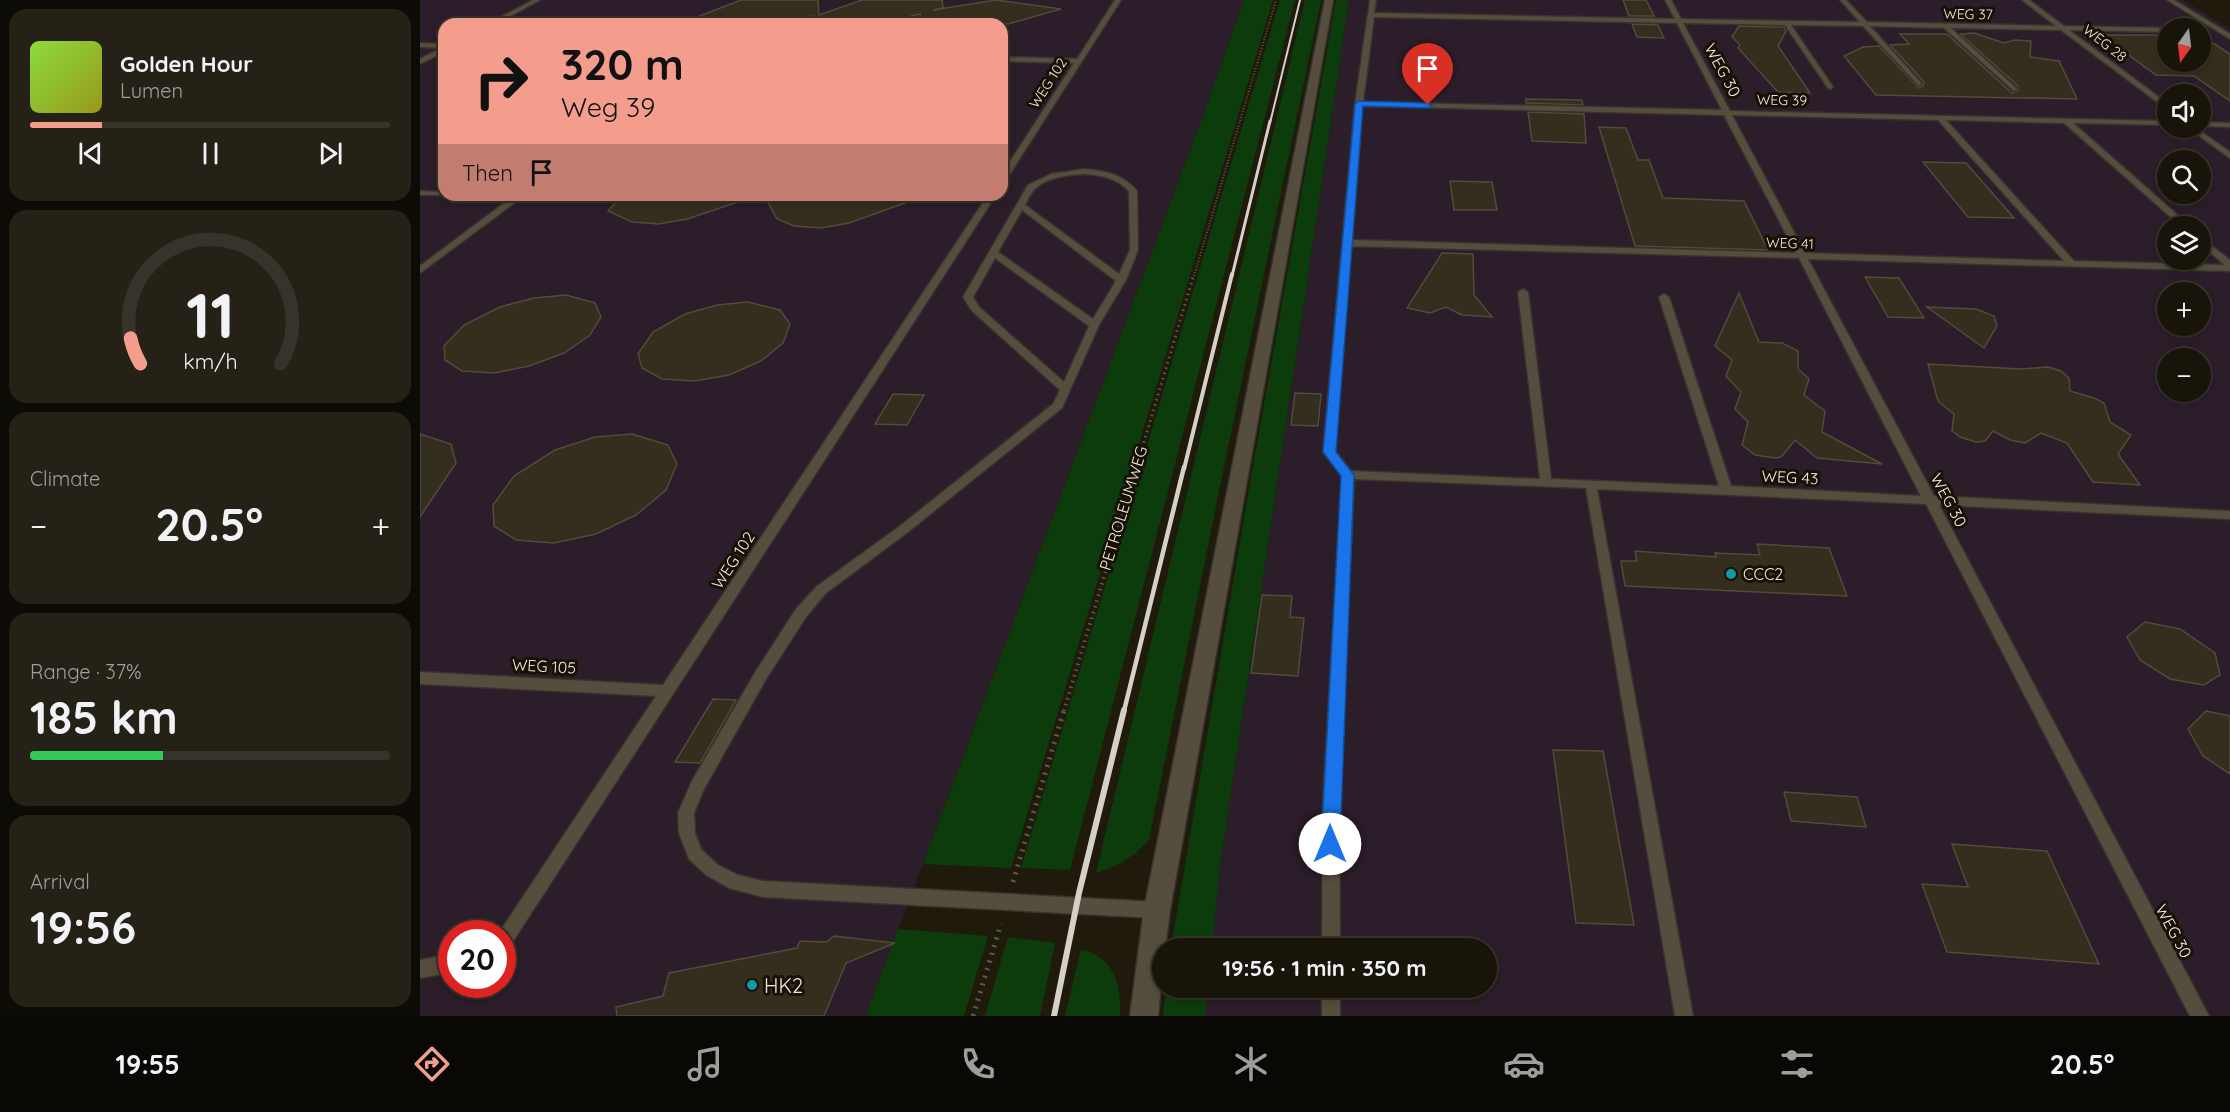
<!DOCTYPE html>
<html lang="en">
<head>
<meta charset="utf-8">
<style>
	:root { --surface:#181409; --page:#252117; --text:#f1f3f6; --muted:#9f9e9c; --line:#36332a; --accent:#f49d8c }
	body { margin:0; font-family:Quicksand,sans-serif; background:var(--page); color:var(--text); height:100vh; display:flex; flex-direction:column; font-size:22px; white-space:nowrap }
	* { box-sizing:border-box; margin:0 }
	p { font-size:20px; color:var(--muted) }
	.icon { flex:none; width:33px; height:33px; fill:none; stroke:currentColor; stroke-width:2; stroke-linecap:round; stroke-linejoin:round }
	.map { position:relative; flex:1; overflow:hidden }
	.details { display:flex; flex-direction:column; gap:9px; padding:9px; background:#0d0b05; width:420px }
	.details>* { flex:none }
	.hud { position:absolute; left:18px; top:18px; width:570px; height:183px; border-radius:18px; box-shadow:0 3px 9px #0003,0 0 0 2px var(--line); background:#f49d8c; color:#111; overflow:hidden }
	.needle { width:39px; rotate:194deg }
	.tools { position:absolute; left:1737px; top:18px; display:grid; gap:12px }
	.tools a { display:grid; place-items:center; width:54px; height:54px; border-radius:50%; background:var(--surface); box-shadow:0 3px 9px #0003,0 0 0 2px var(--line); font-size:30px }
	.speed { position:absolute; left:18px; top:920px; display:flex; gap:12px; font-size:30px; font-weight:700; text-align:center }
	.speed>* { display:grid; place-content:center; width:78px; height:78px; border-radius:50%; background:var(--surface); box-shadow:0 3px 9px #0003,0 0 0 2px var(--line); line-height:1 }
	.speed .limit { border:9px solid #d22; background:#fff; color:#111 }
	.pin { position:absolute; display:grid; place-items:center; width:51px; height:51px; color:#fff; margin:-62px -26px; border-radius:50% 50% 50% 0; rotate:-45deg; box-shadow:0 0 6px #0007 }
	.pin .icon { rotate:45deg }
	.me { position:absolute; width:66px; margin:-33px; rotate:0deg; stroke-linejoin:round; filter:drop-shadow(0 0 4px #0008) }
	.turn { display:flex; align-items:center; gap:21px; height:126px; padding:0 24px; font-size:27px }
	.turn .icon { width:78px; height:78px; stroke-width:2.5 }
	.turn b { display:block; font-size:42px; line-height:51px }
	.then { display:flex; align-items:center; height:57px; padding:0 24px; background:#0003; gap:12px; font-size:22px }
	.big { font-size:45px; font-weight:800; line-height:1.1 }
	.details .card { flex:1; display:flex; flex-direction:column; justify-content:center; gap:9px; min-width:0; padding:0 21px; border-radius:18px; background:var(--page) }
	.details .dial { align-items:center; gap:0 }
	.dial svg { height:156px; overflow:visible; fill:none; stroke:var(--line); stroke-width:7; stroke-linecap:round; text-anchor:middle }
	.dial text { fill:var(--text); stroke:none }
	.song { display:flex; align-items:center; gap:18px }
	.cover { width:72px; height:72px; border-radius:9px; background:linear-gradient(135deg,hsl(90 70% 55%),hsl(60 70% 35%)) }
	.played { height:6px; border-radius:3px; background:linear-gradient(90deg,var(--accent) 20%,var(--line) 20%) }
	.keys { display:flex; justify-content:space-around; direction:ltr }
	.heat { display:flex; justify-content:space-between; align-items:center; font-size:33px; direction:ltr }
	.charge { height:9px; border-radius:4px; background:linear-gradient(90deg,#34c759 37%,var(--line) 0) }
	.trip { position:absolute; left:732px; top:938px; width:345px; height:60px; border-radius:30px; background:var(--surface); box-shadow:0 3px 9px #0003,0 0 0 2px var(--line); font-weight:800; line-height:60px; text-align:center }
	.tabs { display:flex; height:96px; justify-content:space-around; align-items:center; background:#0a0804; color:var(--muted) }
	.tabs .icon { width:42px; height:42px }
	.tabs .on { color:var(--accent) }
	.tabs b { font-size:27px; color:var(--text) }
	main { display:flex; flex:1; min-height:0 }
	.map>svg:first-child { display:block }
	.industrial { fill:#2b1d29; fill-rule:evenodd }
	.green { fill:#0c3c0c }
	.building { fill:#342e1e; stroke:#524b3b; stroke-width:1.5 }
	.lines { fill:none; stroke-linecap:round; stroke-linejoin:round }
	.lane-casing { stroke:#38332d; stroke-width:3 }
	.street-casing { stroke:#38332d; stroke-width:3 }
	.path-far3 { stroke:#5f594d; stroke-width:2; stroke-dasharray:1 2; stroke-linecap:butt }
	.path-far2 { stroke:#5f594d; stroke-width:3; stroke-dasharray:1.5 4; stroke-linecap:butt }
	.path-far1 { stroke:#5f594d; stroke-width:4; stroke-dasharray:1.5 4.5; stroke-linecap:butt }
	.path { stroke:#5f594d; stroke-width:5; stroke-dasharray:2 6; stroke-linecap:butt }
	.lane { fill:#554e3e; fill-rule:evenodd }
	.street { fill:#554e3e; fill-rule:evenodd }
	.rail-far4 { stroke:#d5d1c6; stroke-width:2 }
	.rail-far3 { stroke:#d5d1c6; stroke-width:3 }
	.rail-far2 { stroke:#d5d1c6; stroke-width:4 }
	.rail-far1 { stroke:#d5d1c6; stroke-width:4.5 }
	.rail { stroke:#d5d1c6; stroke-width:6 }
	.route { fill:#1a73e8; stroke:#114b97; stroke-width:1.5 }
	.culture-dot { fill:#0f9aa8; stroke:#171104; stroke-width:2 }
	.labels { text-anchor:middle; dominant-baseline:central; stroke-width:6; stroke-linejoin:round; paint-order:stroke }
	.far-street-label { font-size:14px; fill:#eeeae0; stroke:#171104 }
	.street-label { font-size:16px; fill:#eeeae0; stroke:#171104 }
	.poi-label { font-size:16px; fill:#eeeae0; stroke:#171104; text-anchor:start }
	.near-poi-label { font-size:20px; fill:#eeeae0; stroke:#171104; text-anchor:start }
</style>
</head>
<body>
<main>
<section class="details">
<div class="card">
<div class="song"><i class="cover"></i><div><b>Golden Hour</b><p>Lumen</p></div></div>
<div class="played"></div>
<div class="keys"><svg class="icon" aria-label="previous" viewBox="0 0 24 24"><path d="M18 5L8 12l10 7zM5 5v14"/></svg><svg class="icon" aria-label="pause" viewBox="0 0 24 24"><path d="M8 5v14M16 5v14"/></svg><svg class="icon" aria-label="next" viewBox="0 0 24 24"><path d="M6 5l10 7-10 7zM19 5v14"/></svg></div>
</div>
<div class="card dial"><svg viewBox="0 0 100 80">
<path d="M14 69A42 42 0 1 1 86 69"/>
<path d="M14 69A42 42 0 0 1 9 56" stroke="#f49d8c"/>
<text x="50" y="56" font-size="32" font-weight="700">11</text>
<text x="50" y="72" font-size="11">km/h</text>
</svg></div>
<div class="card"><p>Climate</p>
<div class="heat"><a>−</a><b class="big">20.5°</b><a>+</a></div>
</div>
<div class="card"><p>Range · 37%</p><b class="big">185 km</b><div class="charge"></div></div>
<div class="card"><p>Arrival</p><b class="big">19:56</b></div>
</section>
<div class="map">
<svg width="1810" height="1016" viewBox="0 0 1810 1016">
	<rect width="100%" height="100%" fill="#201a0c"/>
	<g class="industrial">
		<path d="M0,0H824L782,119L446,1016H0ZM24,24H582V195H24ZM32,933H82V984H32Z"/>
		<path d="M929,0H1763L1810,29V1016H785L788,987H1066V948H792L800,866ZM1748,28H1780V62H1748ZM1748,94H1780V128H1748ZM1748,160H1780V194H1748ZM1748,226H1780V260H1748ZM1748,292H1780V326H1748ZM1748,358H1780V392H1748Z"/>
	</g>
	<g class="green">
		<path d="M824,0H853L591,868L503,864L782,119Z"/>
		<path d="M860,0H875L650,870L601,868Z"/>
		<path d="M885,0H901L799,491L729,840C713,857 699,866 676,873Z"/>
		<path d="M916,0H929L800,866L792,948H751L829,489Z"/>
		<path d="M478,929L568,936L544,1016H446Z"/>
		<path d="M588,937L635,943L620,1016H565Z"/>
		<path d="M661,949C695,958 701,984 700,1016H645Z"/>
		<path d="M746,987H788L785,1016H743Z"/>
	</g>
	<g class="building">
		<path d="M321,0H398L399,15L442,0H522L523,8L513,10L576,0L641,9L588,24H501L500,14L458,24H379L395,16L328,24L264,22Z"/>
		<path d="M1203,0H1226L1234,16H1209Z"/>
		<path d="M1212,24L1238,25L1244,38L1217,37Z"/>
		<path d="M1319,26L1364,27L1366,31L1358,46L1390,93L1358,92L1318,48L1320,45L1312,37Z"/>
		<path d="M1554,33L1584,43L1595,40L1611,41L1610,57L1639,61L1657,99L1456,95L1424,56L1443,47L1459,46L1499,88L1503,86L1504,82L1470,45L1489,44L1480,34H1527L1592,93L1598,91V86L1540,34Z"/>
		<path d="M1681,35H1748V62H1780L1782,36L1810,54V101L1774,76L1736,75Z"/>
		<path d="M1106,99L1162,100L1163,105L1106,103Z"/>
		<path d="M1108,112L1164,114L1166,143L1112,141Z"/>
		<path d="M1179,127L1206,128L1218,160H1229L1243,198L1324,201L1348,250L1215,246Z"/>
		<path d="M1503,162L1546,163L1594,218L1548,217Z"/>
		<path d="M1030,181L1072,182L1077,210H1034Z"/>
		<path d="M202,195H326L327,199L267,219L239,224L212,222L188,211Z"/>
		<path d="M344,195H498L499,198L429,223L401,228L374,226L357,219Z"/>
		<path d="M1022,253L1053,254L1054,295L1072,317L1042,315L1026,307L1010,313L987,308Z"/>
		<path d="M1445,277L1479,278L1504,318L1468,317Z"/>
		<path d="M1319,293L1339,342L1362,343L1378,351V369L1389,379L1384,395L1405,411L1402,432L1462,464L1397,458L1375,440L1361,457L1355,458L1335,455L1322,445L1328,422L1315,409L1321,392L1306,376L1312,360L1295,346Z"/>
		<path d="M146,295L175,303L181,317L170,335L144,353L109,366L74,373L42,371L25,360L24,346L44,325L80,307L114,298Z"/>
		<path d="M328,302L360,310L370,324L363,343L341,361L309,375L275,381L242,379L222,368L218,354L233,332L265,314L297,305Z"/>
		<path d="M1507,307L1556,309L1574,316L1577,326L1564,348Z"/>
		<path d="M1508,364L1601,369L1628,367L1641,371L1649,378L1650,391L1674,398L1684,403L1690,422L1711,435L1698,454L1720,485L1673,482L1647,443L1621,433L1605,443L1590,440L1573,431L1565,441L1556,442L1540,437L1532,431L1534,414L1518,401Z"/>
		<path d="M875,393L901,394L898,426L871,425Z"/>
		<path d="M473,394L504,395L487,425L455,424Z"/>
		<path d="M0,434L31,444L36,463L0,517Z"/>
		<path d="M212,434L248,445L257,464L246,490L216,515L176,534L134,543L96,540L74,526L73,505L94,476L135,450L175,437Z"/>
		<path d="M1337,544L1409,548L1427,596L1205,586L1201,561H1217L1215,551L1296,557L1295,553L1340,555Z"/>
		<path d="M842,595L872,596L870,617L884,618L878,676L831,673Z"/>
		<path d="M1725,622L1760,629L1795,653L1800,675L1784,685L1750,679L1720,660L1707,637Z"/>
		<path d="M293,699L316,700L280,763L255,762Z"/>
		<path d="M1786,711L1810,716V774L1783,756L1768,729Z"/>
		<path d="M1133,750L1183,751L1214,925L1156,923Z"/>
		<path d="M1364,792L1437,797L1446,827L1371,821Z"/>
		<path d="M1532,844L1627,851L1679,964L1527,952L1502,884L1548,887Z"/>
		<path d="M414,936L475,943L426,963L404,1016H197L196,1007L243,996L249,973L377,948L380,941L406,942Z"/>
	</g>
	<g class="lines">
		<defs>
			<g id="lane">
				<path d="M113,0H120L76,24H68Z"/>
				<path d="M695,0H701L586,180L582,182V174L654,63L582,61V57L657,59Z"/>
				<path d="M950,0H956L954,13L1255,19L1245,0H1251L1261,19L1440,22L1420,0H1426L1447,22L1636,26L1602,0H1609L1644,26L1749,28H1748V32L1649,30L1748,104V110L1641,30L1531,28L1596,88L1597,89L1594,91L1524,28L1450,26L1501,83L1502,84L1499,86L1443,26L1371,25L1413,87L1410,89L1408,88L1365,25L1263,23L1310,111L1748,121V125L1653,123L1770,226H1761L1644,123L1526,120L1654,261L1805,265L1780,244V237L1810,260V271L1388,259L1514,496L1810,511V519L1519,505L1789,1016H1770L1506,504L1177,489L1273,1016H1255L1166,488L934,479L919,802L920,948H902L903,802L922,476L903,452L935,104ZM954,17L1257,23L1302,110L943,102ZM942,106L1304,115L1376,253L932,240ZM1312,115L1518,120L1644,261L1385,253ZM931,246L1379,258L1501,496L1311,486L1249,297L1244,294L1239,297L1299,486L1131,479L1108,292L1103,289L1098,292L1120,479L931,471L915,451Z"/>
				<path d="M1747,0H1754L1810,34V39Z"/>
				<path d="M0,43L24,44V52L0,64V59L21,48L0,47Z"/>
				<path d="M1780,122L1810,123V127L1780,126Z"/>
				<path d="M1768,128H1776L1810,152V158Z"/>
				<path d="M664,169C685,171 703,174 717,191L718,250L706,280L679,325L642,408L488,532L406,593L386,617L346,679L284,789L274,813L275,833L281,849L298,865L318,875L343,881L737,902L743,904L745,910L743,916L737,918L343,897L309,888L286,875L269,859L259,833L258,813L272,781L336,671L376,609L396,587L480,526L633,404L640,390L552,311L543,297L608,185L631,174ZM664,174C682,175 696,178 709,191L710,250L699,274L605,205C608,199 611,192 616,188C628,177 648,175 664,174ZM602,210L696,281L673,319L578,252ZM575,258L669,326L644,382L559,307L553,297Z"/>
				<path d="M0,191L24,192V195H27H0Z"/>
				<path d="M58,195H105L0,273V266L91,198L62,197Z"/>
				<path d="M568,195H576L88,949L82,951V933H79L236,696L0,684V672L243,685Z"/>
				<path d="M32,954V972L0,978V960Z"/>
				<rect x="902" y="987" width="18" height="29"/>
			</g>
			<path id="street" d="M905,0H913L750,910L745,948H742V973L738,1016H710L724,910Z"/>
		</defs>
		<use href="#lane" class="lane-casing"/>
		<use href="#street" class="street-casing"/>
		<path class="path-far3" d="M774,276L856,0"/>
		<path class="path-far2" d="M716,469L774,274"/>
		<path class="path-far1" d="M644,711L717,467"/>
		<g class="path">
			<path d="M593,882L644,710"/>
			<path d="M553,1016L581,924"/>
		</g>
		<use href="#lane" class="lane"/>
		<use href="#street" class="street"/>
		<path class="rail-far4" d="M850,123L880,0"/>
		<path class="rail-far3" d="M812,276L850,121"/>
		<path class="rail-far2" d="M764,469L812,274"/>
		<path class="rail-far1" d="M704,711L764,467"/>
		<path class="rail" d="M634,1016L659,893L704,710"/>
	</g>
	<path class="route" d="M939,101L1008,103L1012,105L1008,108L943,106L916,452L934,475L920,844L917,850L910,852L904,850L901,844L921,476L903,452L935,104Z"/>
	<g class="culture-dot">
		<circle cx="1311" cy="574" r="6"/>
		<circle cx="332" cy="985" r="6"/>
	</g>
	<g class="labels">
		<g class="far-street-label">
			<text transform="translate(1548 14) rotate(1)">WEG 37</text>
			<text transform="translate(1685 43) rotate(38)">WEG 28</text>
			<text transform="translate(628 83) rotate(-57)">WEG 102</text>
			<text transform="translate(1362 100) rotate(1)">WEG 39</text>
			<text transform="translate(1370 243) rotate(2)">WEG 41</text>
		</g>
		<g class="street-label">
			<text transform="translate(1303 70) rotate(62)">WEG 30</text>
			<text transform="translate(1370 477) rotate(3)">WEG 43</text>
			<text transform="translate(1529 500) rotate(62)">WEG 30</text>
			<text transform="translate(703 508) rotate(-73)">PETROLEUMWEG</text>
			<text transform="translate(313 560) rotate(-57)">WEG 102</text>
			<text transform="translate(124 666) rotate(3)">WEG 105</text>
			<text transform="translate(1754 931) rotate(62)">WEG 30</text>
		</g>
		<g class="poi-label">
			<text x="1323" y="574">CCC2</text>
		</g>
		<g class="near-poi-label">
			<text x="344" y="985">HK2</text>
		</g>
	</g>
</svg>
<div class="tools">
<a><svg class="needle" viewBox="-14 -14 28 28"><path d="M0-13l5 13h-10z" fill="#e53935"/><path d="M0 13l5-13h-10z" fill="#9f9e9c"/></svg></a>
<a><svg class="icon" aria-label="sound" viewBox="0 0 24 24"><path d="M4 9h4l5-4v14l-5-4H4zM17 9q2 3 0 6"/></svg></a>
<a><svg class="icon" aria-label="search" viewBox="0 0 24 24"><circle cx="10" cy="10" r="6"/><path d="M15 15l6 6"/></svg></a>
<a><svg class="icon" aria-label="layers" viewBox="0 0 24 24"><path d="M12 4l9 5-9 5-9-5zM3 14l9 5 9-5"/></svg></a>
<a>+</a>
<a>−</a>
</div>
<div class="speed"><div class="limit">20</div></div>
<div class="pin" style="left:1008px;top:105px;background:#d93025"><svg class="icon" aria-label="arrive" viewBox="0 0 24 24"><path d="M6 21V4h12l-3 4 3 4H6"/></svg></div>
<svg class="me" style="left:910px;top:844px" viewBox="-20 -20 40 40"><circle r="19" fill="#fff"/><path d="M0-13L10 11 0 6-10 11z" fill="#1a73e8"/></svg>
<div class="trip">19:56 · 1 min · 350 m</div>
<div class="hud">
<div class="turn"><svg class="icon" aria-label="right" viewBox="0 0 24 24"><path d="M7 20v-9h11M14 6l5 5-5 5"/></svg><div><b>320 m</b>Weg 39</div></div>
<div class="then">Then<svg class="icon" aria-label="arrive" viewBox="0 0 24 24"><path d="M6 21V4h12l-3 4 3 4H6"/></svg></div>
</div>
</div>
</main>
<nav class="tabs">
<b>19:55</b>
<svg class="icon on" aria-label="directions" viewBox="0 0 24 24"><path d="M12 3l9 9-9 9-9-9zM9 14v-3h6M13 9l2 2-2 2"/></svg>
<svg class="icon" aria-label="music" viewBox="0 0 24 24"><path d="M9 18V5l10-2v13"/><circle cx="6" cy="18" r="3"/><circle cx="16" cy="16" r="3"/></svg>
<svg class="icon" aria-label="phone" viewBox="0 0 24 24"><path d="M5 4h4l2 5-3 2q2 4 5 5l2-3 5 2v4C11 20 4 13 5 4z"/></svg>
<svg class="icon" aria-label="climate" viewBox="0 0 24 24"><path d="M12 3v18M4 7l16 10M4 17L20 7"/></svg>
<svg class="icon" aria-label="car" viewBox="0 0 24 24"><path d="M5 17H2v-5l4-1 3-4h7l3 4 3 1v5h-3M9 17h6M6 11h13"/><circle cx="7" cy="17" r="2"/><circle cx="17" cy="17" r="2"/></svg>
<svg class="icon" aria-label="filters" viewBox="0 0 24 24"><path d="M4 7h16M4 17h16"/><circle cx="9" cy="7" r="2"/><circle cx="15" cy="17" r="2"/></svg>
<b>20.5°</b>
</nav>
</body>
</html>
